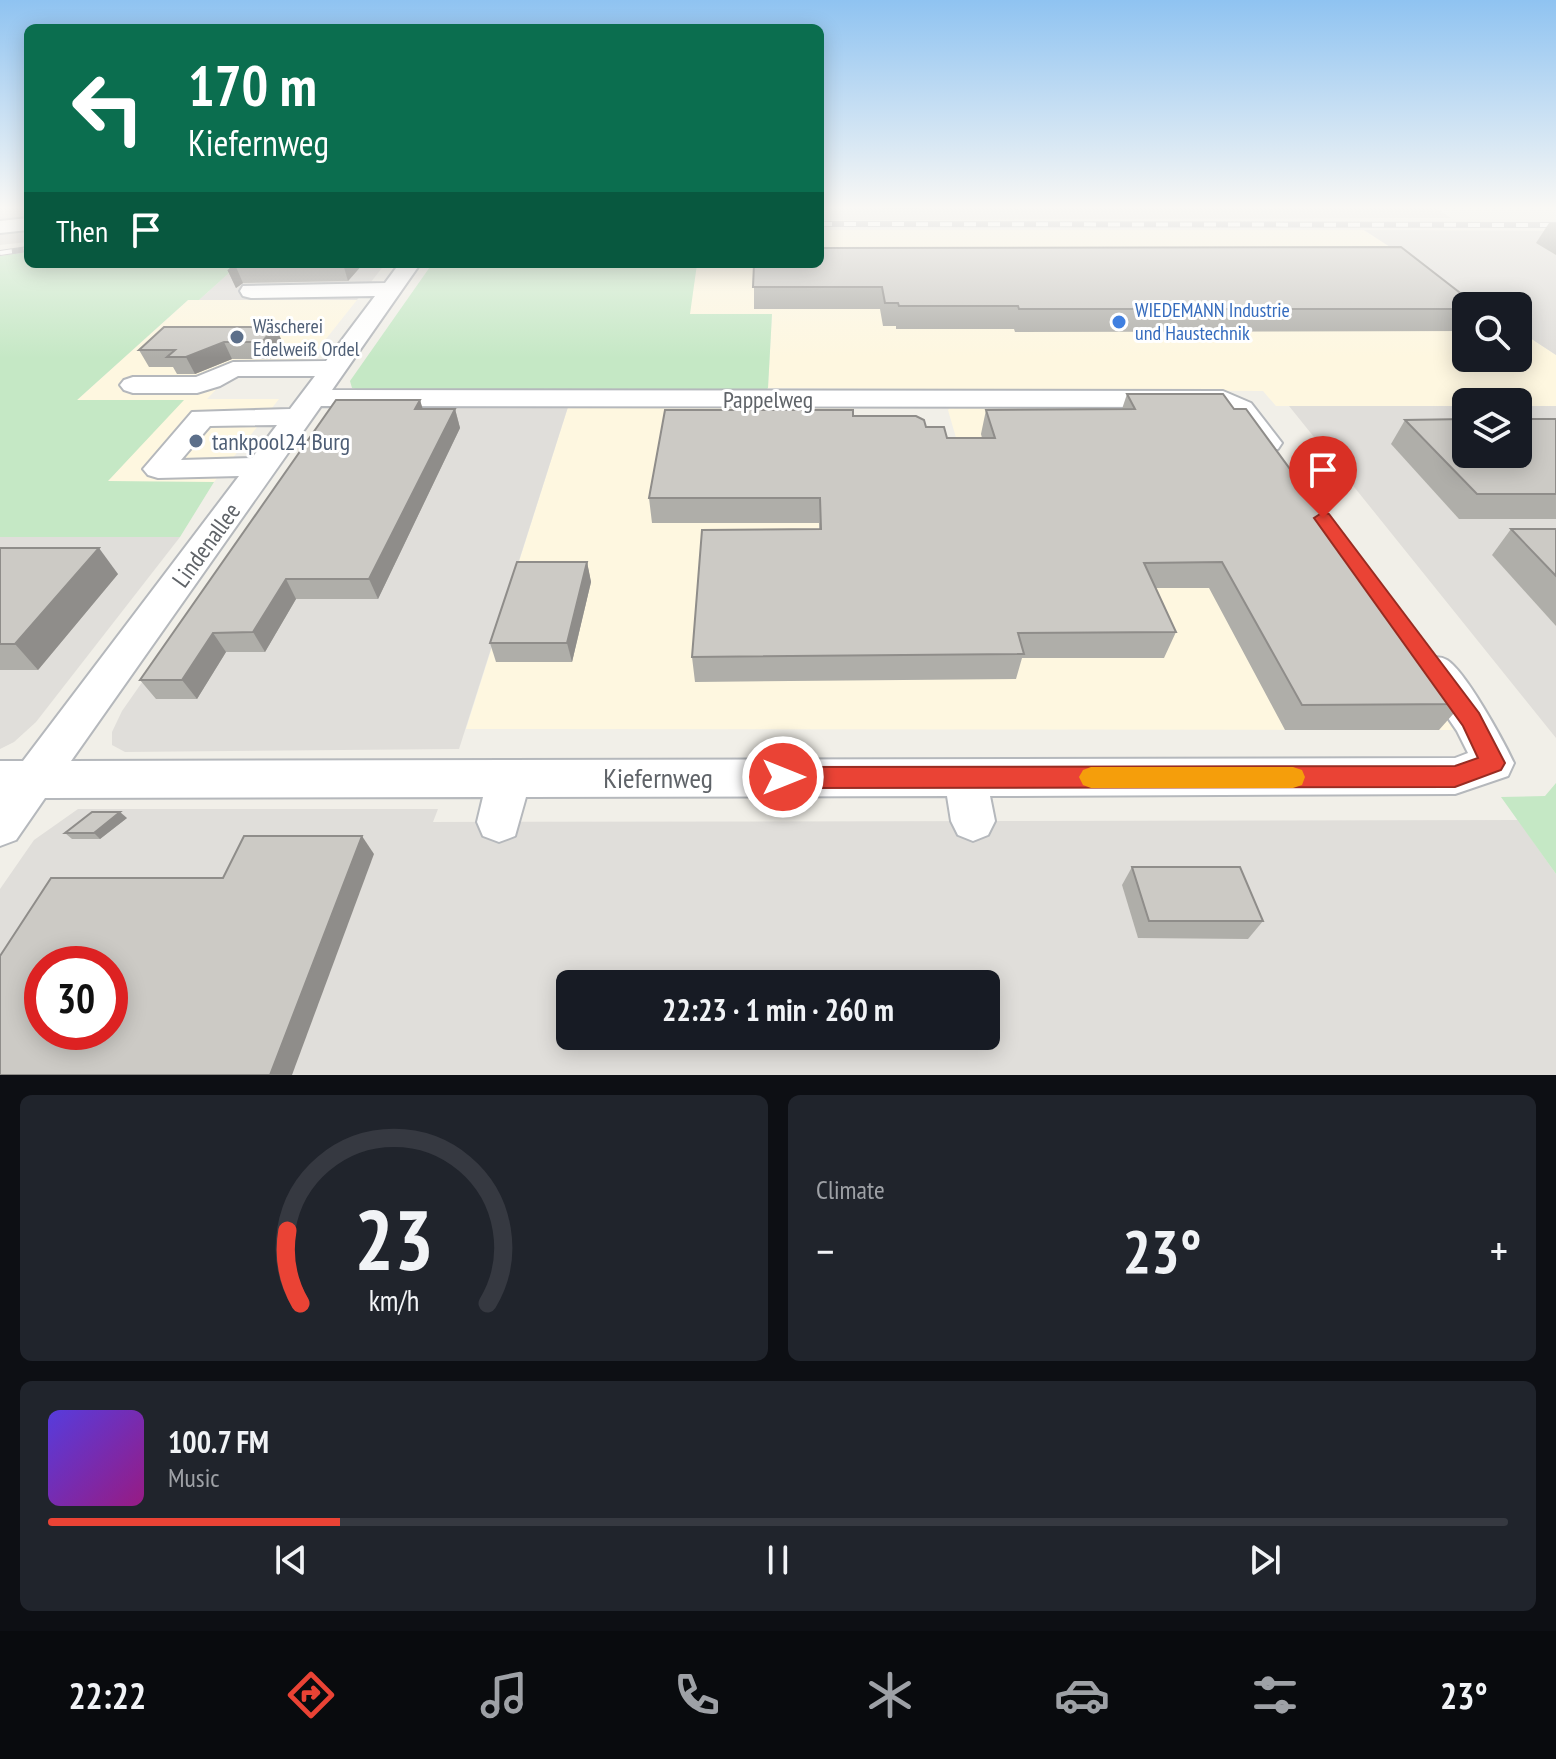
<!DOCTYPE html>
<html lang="en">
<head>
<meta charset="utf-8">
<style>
	:root { --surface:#171b24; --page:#20242c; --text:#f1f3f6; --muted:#9ea1a6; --line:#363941; --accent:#ea4335 }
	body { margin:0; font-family:"PT Sans Narrow",sans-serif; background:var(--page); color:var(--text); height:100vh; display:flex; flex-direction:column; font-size:30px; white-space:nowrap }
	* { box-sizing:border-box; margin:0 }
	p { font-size:26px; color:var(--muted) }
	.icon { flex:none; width:44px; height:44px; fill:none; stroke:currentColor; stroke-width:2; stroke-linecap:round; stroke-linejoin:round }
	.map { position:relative; height:1075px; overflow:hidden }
	.side { display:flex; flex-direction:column; gap:20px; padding:20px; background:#0d0f14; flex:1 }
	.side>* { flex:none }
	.guide { position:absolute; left:24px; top:24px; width:800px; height:244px; border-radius:12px; box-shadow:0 4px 20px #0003; background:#0b6e4f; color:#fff; overflow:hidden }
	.fabs { position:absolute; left:1452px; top:292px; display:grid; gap:16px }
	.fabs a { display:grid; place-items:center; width:80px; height:80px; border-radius:12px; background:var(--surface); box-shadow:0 4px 20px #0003; font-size:40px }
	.speed { position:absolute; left:24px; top:946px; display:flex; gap:16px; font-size:40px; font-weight:700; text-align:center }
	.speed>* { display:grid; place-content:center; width:104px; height:104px; border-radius:50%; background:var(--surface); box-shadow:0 4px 20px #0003; line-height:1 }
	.speed .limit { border:12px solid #d22; background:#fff; color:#111 }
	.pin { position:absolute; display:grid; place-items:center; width:68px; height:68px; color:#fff; margin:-82px -34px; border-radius:50% 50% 50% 0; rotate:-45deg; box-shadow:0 0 8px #0007 }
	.pin .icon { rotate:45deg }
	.me { position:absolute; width:88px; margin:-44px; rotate:90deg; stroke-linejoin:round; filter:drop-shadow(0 0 6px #0008) }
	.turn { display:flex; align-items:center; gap:28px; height:168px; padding:0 32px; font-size:36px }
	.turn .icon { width:104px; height:104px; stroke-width:2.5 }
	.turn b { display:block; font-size:56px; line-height:68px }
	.then { display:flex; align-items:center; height:76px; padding:0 32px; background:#0003; gap:16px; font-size:30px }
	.big { font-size:60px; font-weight:700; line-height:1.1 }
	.side .widget { flex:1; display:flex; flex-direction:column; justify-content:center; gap:12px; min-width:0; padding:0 28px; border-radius:12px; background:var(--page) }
	.side .dial { align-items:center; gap:0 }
	.dial svg { height:208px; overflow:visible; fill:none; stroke:var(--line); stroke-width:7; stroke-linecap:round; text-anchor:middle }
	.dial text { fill:var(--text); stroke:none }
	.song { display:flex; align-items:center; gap:24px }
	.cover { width:96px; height:96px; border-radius:12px; background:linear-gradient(135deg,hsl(250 70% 55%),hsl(310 70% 35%)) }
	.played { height:8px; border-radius:4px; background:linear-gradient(90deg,var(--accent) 20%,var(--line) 20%) }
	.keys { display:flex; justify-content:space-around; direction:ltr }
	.heat { display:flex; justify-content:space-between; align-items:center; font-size:44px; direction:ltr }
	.side .tiles { flex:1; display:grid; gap:20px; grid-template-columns:1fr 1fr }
	.widget:last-child { grid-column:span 2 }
	.trip { position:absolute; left:556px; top:970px; width:444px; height:80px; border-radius:12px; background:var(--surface); box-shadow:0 4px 20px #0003; font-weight:700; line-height:80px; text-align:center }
	.dock { display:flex; height:128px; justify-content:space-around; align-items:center; background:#090b0e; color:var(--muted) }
	.dock .icon { width:56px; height:56px }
	.dock .selected { color:var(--accent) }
	.dock b { font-size:36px; color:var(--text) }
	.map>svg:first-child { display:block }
	.commercial { fill:#fef7e0 }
	.industrial { fill:#e0deda; fill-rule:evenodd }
	.green { fill:#c5e8c5 }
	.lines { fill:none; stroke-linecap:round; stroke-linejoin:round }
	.minor-casing { stroke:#b5b8bc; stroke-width:4 }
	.minor { fill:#fff; fill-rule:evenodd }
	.rail-casing { stroke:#b6b7b8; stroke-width:6 }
	.rail { stroke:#fff; stroke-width:4; stroke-dasharray:12; stroke-linecap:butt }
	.wall { fill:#afaea9 }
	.shaded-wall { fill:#8f8d8a }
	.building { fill:#cccac5; stroke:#8f8d8a; stroke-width:2; fill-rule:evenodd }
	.route { fill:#ea4335; stroke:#982c22; stroke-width:2 }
	.slow { fill:#f59e0b }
	.shop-dot { fill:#3f7fe0; stroke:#fff; stroke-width:3 }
	.service-dot { fill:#5c6f8a; stroke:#fff; stroke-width:3 }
	.labels { text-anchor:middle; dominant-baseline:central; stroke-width:6; stroke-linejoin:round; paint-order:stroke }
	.far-shop-label { font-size:20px; fill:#366cbe; stroke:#fff; text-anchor:start }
	.far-service-label { font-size:20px; fill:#4e5e75; stroke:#fff; text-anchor:start }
	.street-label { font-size:24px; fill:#5f6368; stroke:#fff }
	.service-label { font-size:24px; fill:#4e5e75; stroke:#fff; text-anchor:start }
	.near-street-label { font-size:28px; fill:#5f6368; stroke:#fff }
</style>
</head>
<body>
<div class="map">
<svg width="1556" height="1075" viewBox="0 0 1556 1075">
	<rect width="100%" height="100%" fill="#f1efe8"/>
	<g class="commercial">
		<path d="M820,230H1364L1481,306H1466V358H1518V330L1556,355V406H1518V402H1466V406H1276L1263,391L768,388L772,315H689L697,264H820Z"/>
		<path d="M188,300H357L298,374L230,375L207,399H279L214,482H107L183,400L76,401Z"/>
		<path d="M1197,406L1461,730L466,729L568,407H853L869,543L986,542L948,410L950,407Z"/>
	</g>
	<g class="industrial">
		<path d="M0,207H28V242L0,245Z"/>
		<path d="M829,207H1435L1451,218L830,220Z"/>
		<path d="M1364,230L1556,231V355L1518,330V306H1481Z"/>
		<path d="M239,264H385L357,300H199Z"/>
		<path d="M1289,406H1466V454H1518V406H1556V738Z"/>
		<path d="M568,407L459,749L125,752L112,745V732L122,711L326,419L351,408Z"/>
		<path d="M0,537H180L36,722L14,742L0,749Z"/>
		<path d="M78,809H438L433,822L1518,820L1556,874V1075H0V889L34,840ZM42,964H110V1032H42ZM570,984H986V1036H570Z"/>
	</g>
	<g class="green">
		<path d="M28,252V264H239L199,300H188L77,400H184L108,481L214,482L180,537H0V256Z"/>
		<path d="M432,264H697L690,314H772L768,388L766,390L364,391L352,388L350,381Z"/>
		<path d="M1556,783V874L1501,797L1545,796Z"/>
	</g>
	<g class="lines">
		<defs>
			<g id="minor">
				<path d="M28,218V230L0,233V221Z"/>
				<path d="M399,264H420L332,390L1223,391L1251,403L1282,443L1278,449C1249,456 1244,421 1218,407L321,406L71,761L1455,758L1468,753L1457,731L1416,671L1422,661C1431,658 1438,655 1447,660C1466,672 1503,740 1514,763L1508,776L1455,794L990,796L995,821L988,835L973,841L958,835L951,821L947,796L526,797L515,836L499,842L483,836L477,822L483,797L45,798L16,840L0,846V761H23L239,476L158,478L148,475L143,469L192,412L290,409L315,376H238L220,386L197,393H133L124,390L120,385L124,380L133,377H196L233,362L326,361L375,296L251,298L243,296L240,291L243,286L385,283ZM277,425L252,458L181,460L210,426Z"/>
			</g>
		</defs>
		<use href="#minor" class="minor-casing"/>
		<use href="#minor" class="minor"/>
		<defs>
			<g id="rail">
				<path d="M820,224L1556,225"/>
				<path d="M0,253L28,249"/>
			</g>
		</defs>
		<use href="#rail" class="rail-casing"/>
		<use href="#rail" class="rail"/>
	</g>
	<g class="wall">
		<path d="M884,207H978L885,209Z"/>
		<path d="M1549,223H1556V255L1536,243Z"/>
		<path d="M236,264H363L348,281L243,283L236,288L228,271Z"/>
		<path d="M754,264L1466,306V331L1015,332L1014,329H896V326H883L880,309H754Z"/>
		<path d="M275,327L283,343L270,359H232L195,374H177L173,367H149L139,350Z"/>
		<path d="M1127,394L1234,409L1462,704L1439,730H1285L1209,588H1155L1176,632L1164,658H1022L1016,679L695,682L692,657L819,529V523H652L649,498L853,416L926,427L947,438H982L981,434L986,410L1122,409Z"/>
		<path d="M420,400L422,409H455L460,428L378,599H296L265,652H226L197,699H156L140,680Z"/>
		<path d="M1556,419V519H1459L1391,444L1405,420Z"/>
		<path d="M1511,529H1556V626L1492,555Z"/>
		<path d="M0,548L118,574L38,670H0Z"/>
		<path d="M587,562L591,582L572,662H496L490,643Z"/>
		<path d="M127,818L100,839H72L65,833Z"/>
		<path d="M1132,867L1263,921L1248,939L1138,938L1122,885Z"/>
	</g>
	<g class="shaded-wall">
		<path d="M343,264H363L348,281Z"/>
		<path d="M236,267L243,283L236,288L228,271Z"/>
		<path d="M275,327L283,343L270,359L262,342Z"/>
		<path d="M224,342L232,359L195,374L186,357Z"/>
		<path d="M420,400L426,419L415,409Z"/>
		<path d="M455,409L460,428L378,599L369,579Z"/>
		<path d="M99,548L118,574L38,670L15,644Z"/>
		<path d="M587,562L591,582L572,662L567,643Z"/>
		<path d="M286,579L296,599L265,652L253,632Z"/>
		<path d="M213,633L226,652L197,699L182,680Z"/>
		<path d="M120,812L127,818L100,839L94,833Z"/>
		<path d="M362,836L374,854L292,1075H270Z"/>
	</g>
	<g class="building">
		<path d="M1401,247L1477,306H1466V309H1019L1018,306H899L898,303H885L882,287H753L754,264H820V248Z"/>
		<path d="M236,264H343L236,267L228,271Z"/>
		<path d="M164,327H275L262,342H224L186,357H167L175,350H139Z"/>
		<path d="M1127,394H1223L1234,409H1246L1462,704L1302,705L1222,562L1144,563L1176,632L1018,633L1024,654L692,657L702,530L821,529L820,498H649L665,410H853V416H916L924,420L926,427H944L947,438H995L986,410L1135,409Z"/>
		<path d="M336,400H420L415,409H455L369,579H286L253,632L213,633L182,680H140Z"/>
		<path d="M1466,419V454H1518V419H1556V494H1477L1405,420Z"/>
		<path d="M1511,529H1556V576Z"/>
		<path d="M0,548H99L15,644H0Z"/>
		<path d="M517,562H587L567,643H490Z"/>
		<path d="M92,812H120L94,833H65Z"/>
		<path d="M244,836H362L270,1075H0V956L51,878H223ZM42,964H110V1032H42Z"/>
		<path d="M1132,867H1240L1263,921H1149Z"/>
	</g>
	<linearGradient id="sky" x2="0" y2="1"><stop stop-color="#8fc3f1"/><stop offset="0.58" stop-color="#f9f8f5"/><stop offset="1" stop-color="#f9f8f5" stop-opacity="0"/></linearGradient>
	<rect width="1556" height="358" fill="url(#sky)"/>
	<path class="route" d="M1323,512L1329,514L1479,713L1505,763L1501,770L1455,787L783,788L774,785L771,777L774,770L783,767L1455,766L1478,758L1463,726L1314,518Z"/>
	<path class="slow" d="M1091,767H1293L1302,770L1305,777L1302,785L1293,788H1091L1083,785L1079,777L1083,770Z"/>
	<circle class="shop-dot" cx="1119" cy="322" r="8"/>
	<g class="service-dot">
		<circle cx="237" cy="337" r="8"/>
		<circle cx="196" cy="441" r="8"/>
	</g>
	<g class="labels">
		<g class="far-shop-label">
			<text x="1135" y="310">WIEDEMANN Industrie<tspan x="1135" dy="23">und Haustechnik</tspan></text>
		</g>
		<g class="far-service-label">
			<text x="253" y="326">Wäscherei<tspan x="253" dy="23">Edelweiß Ordel</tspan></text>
		</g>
		<g class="street-label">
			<text x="768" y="399">Pappelweg</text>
			<text transform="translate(206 545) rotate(-54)">Lindenallee</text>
		</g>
		<g class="service-label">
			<text x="212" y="441">tankpool24 Burg</text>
		</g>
		<g class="near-street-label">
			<text x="658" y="777">Kiefernweg</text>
		</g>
	</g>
</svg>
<div class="fabs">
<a><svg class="icon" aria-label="search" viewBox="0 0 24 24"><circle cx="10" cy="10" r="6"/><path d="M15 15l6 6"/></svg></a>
<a><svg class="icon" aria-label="layers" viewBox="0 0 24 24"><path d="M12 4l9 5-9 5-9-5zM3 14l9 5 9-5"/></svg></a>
</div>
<div class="speed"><div class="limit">30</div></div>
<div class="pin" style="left:1323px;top:518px;background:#d93025"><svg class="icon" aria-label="arrive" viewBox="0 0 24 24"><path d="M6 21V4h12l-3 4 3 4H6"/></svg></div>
<svg class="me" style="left:783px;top:777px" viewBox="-20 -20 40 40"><circle r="17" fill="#ea4335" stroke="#fff" stroke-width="3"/><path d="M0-11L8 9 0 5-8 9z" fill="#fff"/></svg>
<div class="trip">22:23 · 1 min · 260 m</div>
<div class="guide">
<div class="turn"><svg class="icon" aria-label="left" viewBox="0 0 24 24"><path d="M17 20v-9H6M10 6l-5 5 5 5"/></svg><div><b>170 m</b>Kiefernweg</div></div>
<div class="then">Then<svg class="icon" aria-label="arrive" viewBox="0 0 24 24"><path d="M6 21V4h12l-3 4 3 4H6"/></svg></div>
</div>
</div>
<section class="side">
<div class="tiles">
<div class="widget dial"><svg viewBox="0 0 100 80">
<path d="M14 69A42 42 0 1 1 86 69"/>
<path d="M14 69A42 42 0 0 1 9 41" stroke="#ea4335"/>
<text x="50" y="56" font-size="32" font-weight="700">23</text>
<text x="50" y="72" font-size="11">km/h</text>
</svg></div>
<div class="widget"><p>Climate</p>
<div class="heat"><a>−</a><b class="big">23°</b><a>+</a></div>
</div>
<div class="widget">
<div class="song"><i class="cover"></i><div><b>100.7 FM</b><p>Music</p></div></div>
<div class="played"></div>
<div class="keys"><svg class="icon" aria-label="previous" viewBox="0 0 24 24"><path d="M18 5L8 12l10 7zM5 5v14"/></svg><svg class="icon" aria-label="pause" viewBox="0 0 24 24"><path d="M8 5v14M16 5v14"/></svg><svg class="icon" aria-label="next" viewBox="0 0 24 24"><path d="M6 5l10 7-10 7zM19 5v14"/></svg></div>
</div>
</div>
</section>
<nav class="dock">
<b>22:22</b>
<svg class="icon selected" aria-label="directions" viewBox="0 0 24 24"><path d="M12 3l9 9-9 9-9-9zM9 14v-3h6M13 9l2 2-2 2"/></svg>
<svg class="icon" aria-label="music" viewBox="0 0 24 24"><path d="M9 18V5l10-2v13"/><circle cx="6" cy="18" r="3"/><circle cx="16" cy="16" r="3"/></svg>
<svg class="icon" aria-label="phone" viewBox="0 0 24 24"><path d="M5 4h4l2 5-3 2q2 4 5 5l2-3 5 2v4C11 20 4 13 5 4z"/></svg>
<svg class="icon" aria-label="climate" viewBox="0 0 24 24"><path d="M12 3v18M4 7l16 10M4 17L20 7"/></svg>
<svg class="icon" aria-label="car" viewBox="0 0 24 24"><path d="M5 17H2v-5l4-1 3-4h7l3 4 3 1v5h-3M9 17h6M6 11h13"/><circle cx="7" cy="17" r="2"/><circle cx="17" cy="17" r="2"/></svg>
<svg class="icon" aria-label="filters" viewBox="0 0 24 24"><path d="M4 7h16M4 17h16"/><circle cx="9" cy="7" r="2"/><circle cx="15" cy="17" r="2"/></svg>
<b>23°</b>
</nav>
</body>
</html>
